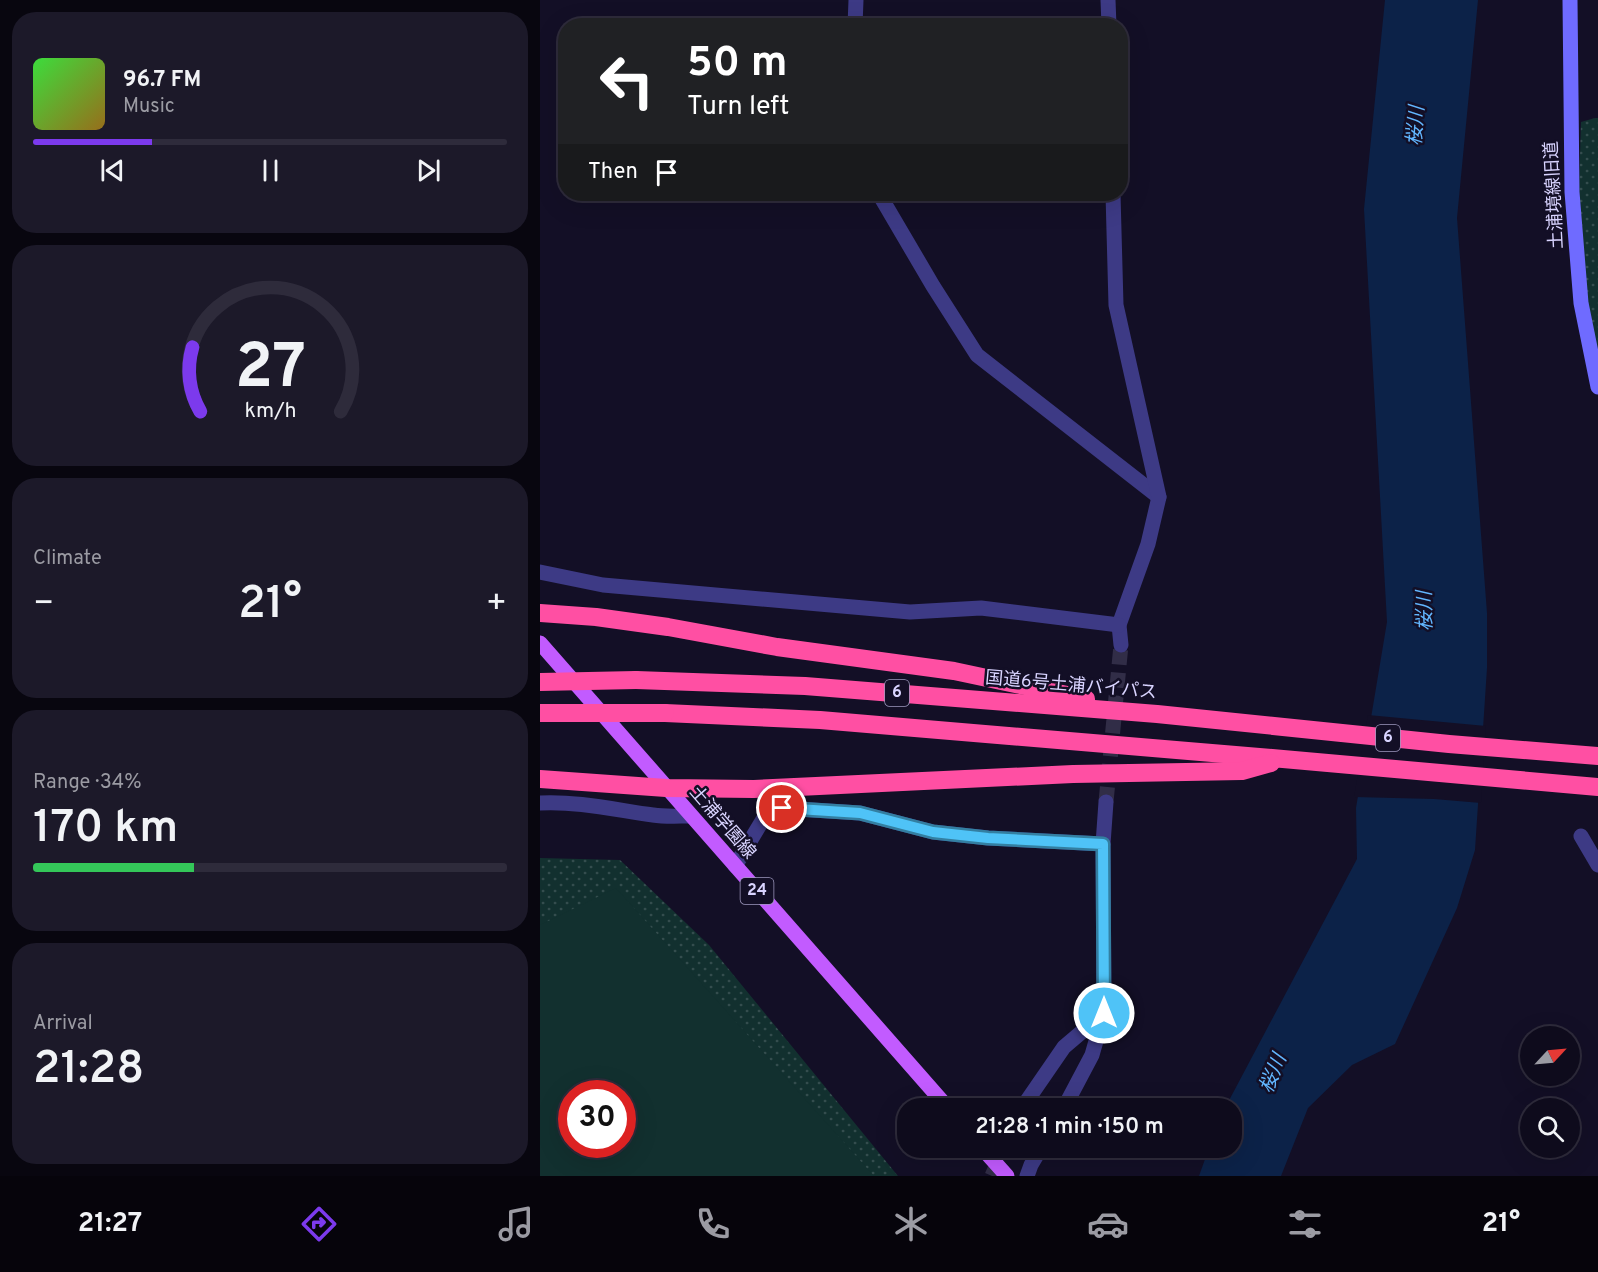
<!DOCTYPE html>
<html lang="en">
<head>
<meta charset="utf-8">
<style>
	:root { --surface:#0e0b1c; --page:#1c1929; --text:#f1f3f6; --muted:#9b9ba3; --line:#2e2b3b; --accent:#7c3aed }
	body { margin:0; font-family:Overpass,"Noto Sans JP",sans-serif; background:var(--page); color:var(--text); height:100vh; display:flex; flex-direction:column; font-size:22px; white-space:nowrap }
	* { box-sizing:border-box; margin:0 }
	p { font-size:20px; color:var(--muted) }
	.icon { flex:none; width:33px; height:33px; fill:none; stroke:currentColor; stroke-width:2; stroke-linecap:round; stroke-linejoin:round }
	.map { position:relative; flex:1; overflow:hidden }
	.drawer { display:flex; flex-direction:column; gap:12px; padding:12px; background:#08060f; width:540px }
	.drawer>* { flex:none }
	.guide { position:absolute; left:18px; top:18px; width:570px; height:183px; border-radius:24px; box-shadow:0 6px 24px #0002,0 0 0 2px var(--line); background:#202124; color:#fff; overflow:hidden }
	.needle { width:39px; rotate:64deg }
	.fabs { position:absolute; left:980px; top:1026px; display:grid; gap:12px }
	.fabs a { display:grid; place-items:center; width:60px; height:60px; border-radius:50%; background:var(--surface); box-shadow:0 6px 24px #0002,0 0 0 2px var(--line); font-size:30px }
	.speed { position:absolute; left:18px; top:1080px; display:flex; gap:12px; font-size:30px; font-weight:700; text-align:center }
	.speed>* { display:grid; place-content:center; width:78px; height:78px; border-radius:50%; background:var(--surface); box-shadow:0 6px 24px #0002,0 0 0 2px var(--line); line-height:1 }
	.speed .limit { border:9px solid #d22; background:#fff; color:#111 }
	.pin { position:absolute; display:grid; place-items:center; width:51px; height:51px; color:#fff; margin:-26px; border:3px solid #fff; border-radius:50%; box-shadow:0 2px 6px #0007 }
	.me { position:absolute; width:66px; margin:-33px; rotate:0deg; stroke-linejoin:round; filter:drop-shadow(0 0 4px #0008) }
	.turn { display:flex; align-items:center; gap:21px; height:126px; padding:0 30px; font-size:27px }
	.turn .icon { width:78px; height:78px; stroke-width:2.5 }
	.turn b { display:block; font-size:42px; line-height:51px }
	.then { display:flex; align-items:center; height:57px; padding:0 30px; background:#0003; gap:12px; font-size:22px }
	.big { font-size:45px; font-weight:600; line-height:1.1 }
	.drawer .tile { flex:1; display:flex; flex-direction:column; justify-content:center; gap:9px; min-width:0; padding:0 21px; border-radius:24px; background:var(--page) }
	.drawer .dial { align-items:center; gap:0 }
	.dial svg { height:156px; overflow:visible; fill:none; stroke:var(--line); stroke-width:7; stroke-linecap:round; text-anchor:middle }
	.dial text { fill:var(--text); stroke:none }
	.song { display:flex; align-items:center; gap:18px }
	.cover { width:72px; height:72px; border-radius:9px; background:linear-gradient(135deg,hsl(120 70% 55%),hsl(40 70% 35%)) }
	.played { height:6px; border-radius:3px; background:linear-gradient(90deg,var(--accent) 25%,var(--line) 25%) }
	.keys { display:flex; justify-content:space-around; direction:ltr }
	.heat { display:flex; justify-content:space-between; align-items:center; font-size:33px; direction:ltr }
	.charge { height:9px; border-radius:4px; background:linear-gradient(90deg,#34c759 34%,var(--line) 0) }
	.trip { position:absolute; left:357px; top:1098px; width:345px; height:60px; border-radius:24px; background:var(--surface); box-shadow:0 6px 24px #0002,0 0 0 2px var(--line); font-weight:600; line-height:60px; text-align:center }
	.tabs { display:flex; height:96px; justify-content:space-around; align-items:center; background:#06040b; color:var(--muted) }
	.tabs .icon { width:42px; height:42px }
	.tabs .current { color:var(--accent) }
	.tabs b { font-size:27px; color:var(--text) }
	main { display:flex; flex:1; min-height:0 }
	.map>svg:first-child { display:block }
	.green { fill:url(#green-dots); fill-rule:evenodd }
	.pitch { fill:#12302f; fill-rule:evenodd }
	.water { fill:#0c2248 }
	.pier { fill:#130f26 }
	.lines { fill:none; stroke-linecap:round; stroke-linejoin:round }
	.street-tunnel { stroke:#312d47; stroke-width:15; stroke-dasharray:15 8; stroke-linecap:butt }
	.street { stroke:#3d3a85; stroke-width:15 }
	.secondary { stroke:#6f6bff; stroke-width:15 }
	.primary { stroke:#c25bff; stroke-width:15 }
	.highway { stroke:#ff4fa3; stroke-width:18 }
	.highway-bridge { stroke:#ff4fa3; stroke-width:18 }
	.route-casing { stroke:#337fa1; stroke-width:15 }
	.route { stroke:#4fc3f7; stroke-width:10 }
	.labels { text-anchor:middle; dominant-baseline:central; stroke-width:5; stroke-linejoin:round; paint-order:stroke }
	.shield { fill:#130f26; stroke:#9e99be; stroke-width:1.5 }
	.shield-label { font-size:16px; font-weight:bold; fill:#d9d4ff }
	.street-label { font-size:18px; fill:#d9d4ff; stroke:#130f26 }
	.water-label { font-size:20px; font-style:italic; fill:#62b6ff; stroke:#130f26 }
</style>
</head>
<body>
<main>
<section class="drawer">
<div class="tile">
<div class="song"><i class="cover"></i><div><b>96.7 FM</b><p>Music</p></div></div>
<div class="played"></div>
<div class="keys"><svg class="icon" aria-label="previous" viewBox="0 0 24 24"><path d="M18 5L8 12l10 7zM5 5v14"/></svg><svg class="icon" aria-label="pause" viewBox="0 0 24 24"><path d="M8 5v14M16 5v14"/></svg><svg class="icon" aria-label="next" viewBox="0 0 24 24"><path d="M6 5l10 7-10 7zM19 5v14"/></svg></div>
</div>
<div class="tile dial"><svg viewBox="0 0 100 80">
<path d="M14 69A42 42 0 1 1 86 69"/>
<path d="M14 69A42 42 0 0 1 10 36" stroke="#7c3aed"/>
<text x="50" y="56" font-size="32" font-weight="700">27</text>
<text x="50" y="72" font-size="11">km/h</text>
</svg></div>
<div class="tile"><p>Climate</p>
<div class="heat"><a>−</a><b class="big">21°</b><a>+</a></div>
</div>
<div class="tile"><p>Range · 34%</p><b class="big">170 km</b><div class="charge"></div></div>
<div class="tile"><p>Arrival</p><b class="big">21:28</b></div>
</section>
<div class="map">
<svg width="1058" height="1176" viewBox="0 0 1058 1176">
	<defs>
		<pattern id="green-dots" width="8" height="8" patternUnits="userSpaceOnUse" patternTransform="scale(1.5)"><rect width="8" height="8" fill="#12302f"/><path d="M2 2h.1M6 6h.1" fill="none" stroke="#344d4e" stroke-width="1.8" stroke-linecap="round"/></pattern>
	</defs>
	<rect width="100%" height="100%" fill="#130f26"/>
	<g class="green">
		<path d="M1055,118H1058V359L1047,302L1039,189L1041,122Z"/>
		<path d="M0,858L80,860L169,945L358,1176H0ZM32,1094H82V1144H32Z"/>
	</g>
	<path class="pitch" d="M76,888L334,1176H0V925ZM32,1094H82V1144H32Z"/>
	<path class="water" d="M845,0H938L917,218L947,613V668L935,850L917,908L855,1044L812,1065L768,1108L741,1176H659L669,1148H692V1108H685L817,859L816,808L847,622L824,209Z"/>
	<path class="pier" d="M828,715L946,726L941,803L894,799L814,797Z"/>
	<g class="lines">
		<g class="street-tunnel">
			<path d="M566,802L581,645"/>
			<path d="M452,1176L464,1148"/>
		</g>
		<g class="street">
			<path d="M568,0L569,26"/>
			<path d="M315,26L316,0"/>
			<path d="M339,194L393,286L437,355L619,497"/>
			<path d="M573,194L576,305L619,497L608,544L579,625L581,645"/>
			<path d="M0,572L63,585L370,612L441,608L579,625"/>
			<path d="M0,803C37,801 76,810 113,815C125,817 138,816 150,816"/>
			<path d="M1041,836L1058,865"/>
			<path d="M195,866L224,818L241,808L320,813L393,832L448,838L563,844"/>
			<path d="M482,1108L524,1047L564,1013"/>
			<path d="M524,1108L552,1055L564,1013L563,844L566,802"/>
			<path d="M487,1176L491,1165L501,1148"/>
		</g>
		<path class="secondary" d="M1030,0L1032,192L1041,303L1058,387"/>
		<g class="primary">
			<path d="M0,643L408,1108"/>
			<path d="M442,1148L467,1176"/>
		</g>
		<g class="highway">
			<path d="M0,613L56,617L128,627L237,647L414,671L546,699"/>
			<path d="M96,680L265,686L617,714L909,744L1058,756"/>
			<path d="M125,713L280,720L743,759L1058,787"/>
			<path d="M0,779L126,788L214,789L533,774L702,771L731,763"/>
		</g>
		<g class="highway-bridge">
			<path d="M0,682L96,680"/>
			<path d="M0,713H125"/>
		</g>
	</g>
	<g class="lines">
		<defs>
			<path id="route" d="M242,808L320,813L393,832L448,838L563,844L564,1013"/>
		</defs>
		<use href="#route" class="route-casing"/>
		<use href="#route" class="route"/>
	</g>
	<g class="labels">
		<g class="shield">
			<rect x="345" y="680" width="24" height="26" rx="4.5"/>
			<rect x="836" y="725" width="24" height="26" rx="4.5"/>
			<rect x="200.5" y="878" width="33" height="26" rx="4.5"/>
		</g>
		<g class="shield-label">
			<text x="357" y="693">6</text>
			<text x="848" y="738">6</text>
			<text x="217" y="891">24</text>
		</g>
		<g class="street-label">
			<text transform="translate(1015 195) rotate(-93)">土浦境線旧道</text>
			<text transform="translate(531 686) rotate(5)">国道6号土浦バイパス</text>
			<text transform="translate(182 823) rotate(49)">土浦学園線</text>
		</g>
		<g class="water-label">
			<text transform="translate(877 126) rotate(-86)">桜川</text>
			<text transform="translate(886 611) rotate(-91)">桜川</text>
			<text transform="translate(734 1074) rotate(-68)">桜川</text>
		</g>
	</g>
</svg>
<div class="fabs">
<a><svg class="needle" viewBox="-14 -14 28 28"><path d="M0-13l5 13h-10z" fill="#e53935"/><path d="M0 13l5-13h-10z" fill="#9b9ba3"/></svg></a>
<a><svg class="icon" aria-label="search" viewBox="0 0 24 24"><circle cx="10" cy="10" r="6"/><path d="M15 15l6 6"/></svg></a>
</div>
<div class="speed"><div class="limit">30</div></div>
<div class="pin" style="left:242px;top:808px;background:#d93025"><svg class="icon" aria-label="arrive" viewBox="0 0 24 24"><path d="M6 21V4h12l-3 4 3 4H6"/></svg></div>
<svg class="me" style="left:564px;top:1013px" viewBox="-20 -20 40 40"><circle r="17" fill="#4fc3f7" stroke="#fff" stroke-width="3"/><path d="M0-11L8 9 0 5-8 9z" fill="#fff"/></svg>
<div class="trip">21:28 · 1 min · 150 m</div>
<div class="guide">
<div class="turn"><svg class="icon" aria-label="left" viewBox="0 0 24 24"><path d="M17 20v-9H6M10 6l-5 5 5 5"/></svg><div><b>50 m</b>Turn left</div></div>
<div class="then">Then<svg class="icon" aria-label="arrive" viewBox="0 0 24 24"><path d="M6 21V4h12l-3 4 3 4H6"/></svg></div>
</div>
</div>
</main>
<nav class="tabs">
<b>21:27</b>
<svg class="icon current" aria-label="directions" viewBox="0 0 24 24"><path d="M12 3l9 9-9 9-9-9zM9 14v-3h6M13 9l2 2-2 2"/></svg>
<svg class="icon" aria-label="music" viewBox="0 0 24 24"><path d="M9 18V5l10-2v13"/><circle cx="6" cy="18" r="3"/><circle cx="16" cy="16" r="3"/></svg>
<svg class="icon" aria-label="phone" viewBox="0 0 24 24"><path d="M5 4h4l2 5-3 2q2 4 5 5l2-3 5 2v4C11 20 4 13 5 4z"/></svg>
<svg class="icon" aria-label="climate" viewBox="0 0 24 24"><path d="M12 3v18M4 7l16 10M4 17L20 7"/></svg>
<svg class="icon" aria-label="car" viewBox="0 0 24 24"><path d="M5 17H2v-5l4-1 3-4h7l3 4 3 1v5h-3M9 17h6M6 11h13"/><circle cx="7" cy="17" r="2"/><circle cx="17" cy="17" r="2"/></svg>
<svg class="icon" aria-label="filters" viewBox="0 0 24 24"><path d="M4 7h16M4 17h16"/><circle cx="9" cy="7" r="2"/><circle cx="15" cy="17" r="2"/></svg>
<b>21°</b>
</nav>
</body>
</html>
